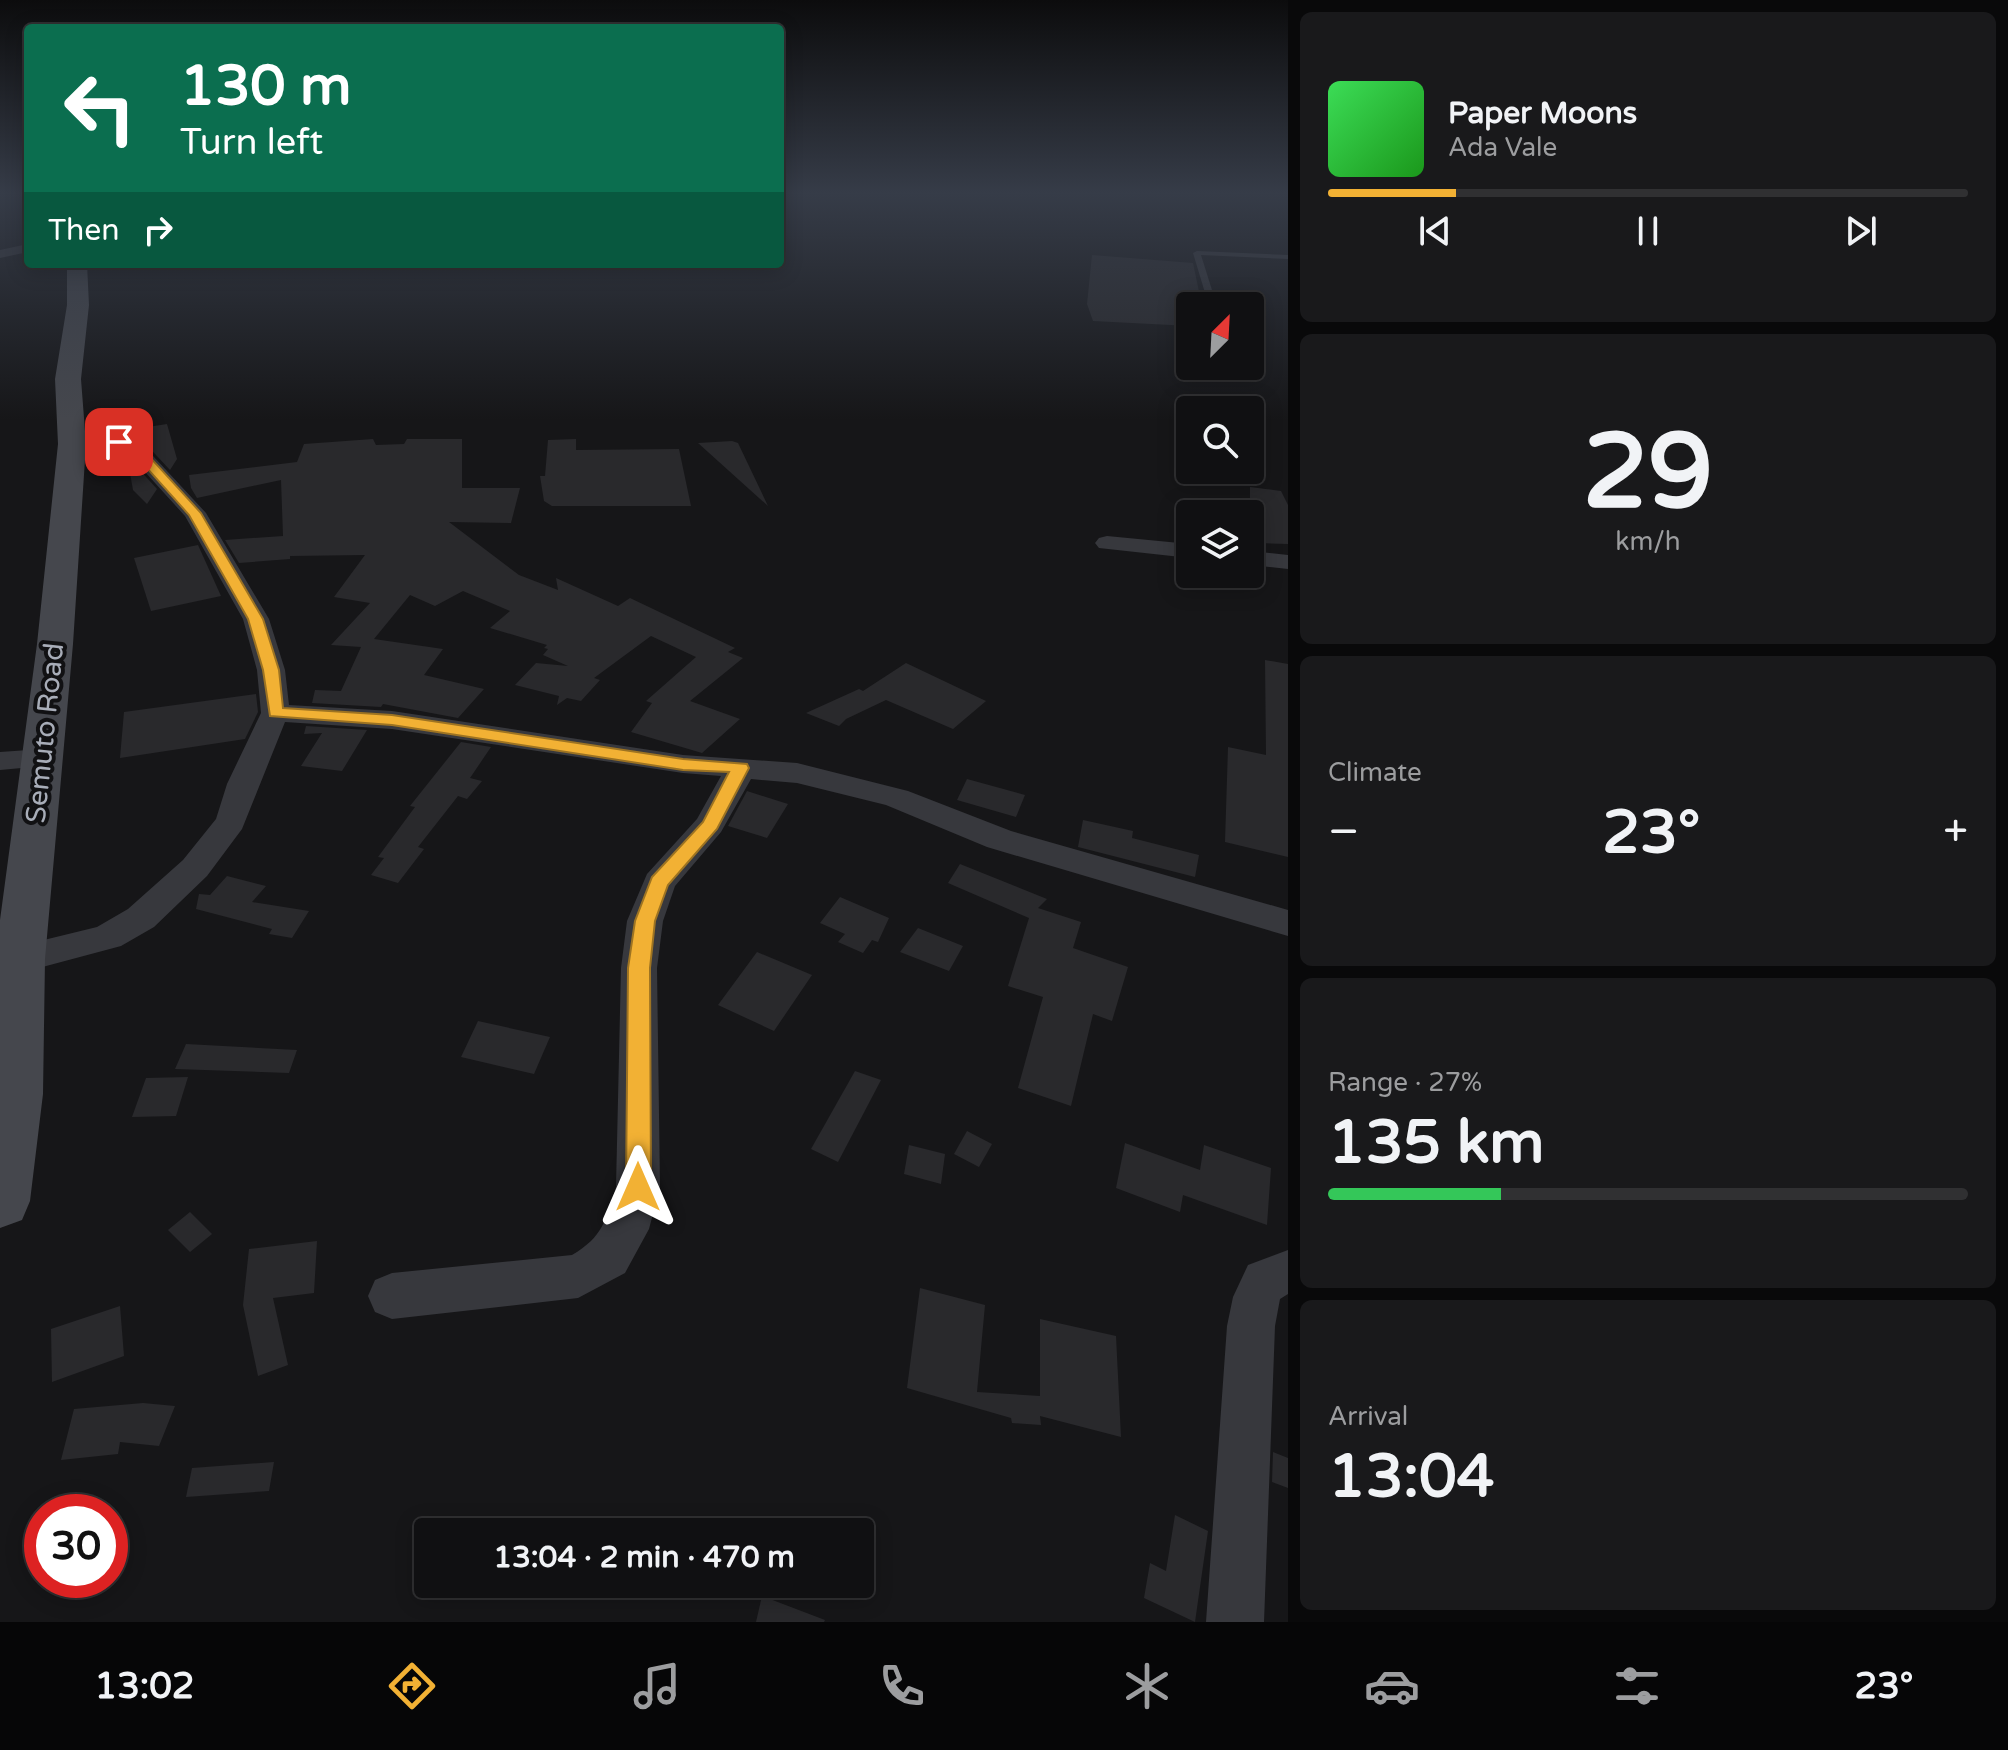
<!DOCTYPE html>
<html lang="en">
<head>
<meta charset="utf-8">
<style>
	:root { --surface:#101012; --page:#19191b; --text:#f1f3f6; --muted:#9c9d9f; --line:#303032; --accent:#f2b134 }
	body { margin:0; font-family:"Varela Round",sans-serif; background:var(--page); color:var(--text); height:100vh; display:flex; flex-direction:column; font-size:30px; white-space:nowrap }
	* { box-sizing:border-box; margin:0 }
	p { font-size:26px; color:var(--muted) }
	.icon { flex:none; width:44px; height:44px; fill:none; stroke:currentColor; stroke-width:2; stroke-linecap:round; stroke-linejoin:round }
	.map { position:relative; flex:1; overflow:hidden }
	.drawer { display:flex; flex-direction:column; gap:12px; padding:12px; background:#09090a; width:720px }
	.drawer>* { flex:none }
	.hud { position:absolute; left:24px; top:24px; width:760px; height:244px; border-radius:8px; box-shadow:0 4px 20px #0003,0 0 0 2px var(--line); background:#0b6e4f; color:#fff; overflow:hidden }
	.needle { width:52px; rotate:24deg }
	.controls { position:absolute; left:1176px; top:292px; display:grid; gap:16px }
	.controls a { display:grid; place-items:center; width:88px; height:88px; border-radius:8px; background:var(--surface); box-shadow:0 4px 20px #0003,0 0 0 2px var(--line); font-size:40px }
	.speed { position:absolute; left:24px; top:1494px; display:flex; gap:16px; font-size:40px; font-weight:700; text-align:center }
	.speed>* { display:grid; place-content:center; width:104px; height:104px; border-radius:50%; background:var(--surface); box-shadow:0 4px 20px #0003,0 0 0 2px var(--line); line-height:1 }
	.speed .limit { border:12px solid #d22; background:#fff; color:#111 }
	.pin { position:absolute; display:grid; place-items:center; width:68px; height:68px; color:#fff; margin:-34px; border-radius:16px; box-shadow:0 4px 12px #0006 }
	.me { position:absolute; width:88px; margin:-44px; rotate:0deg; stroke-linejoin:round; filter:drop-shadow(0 0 6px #0008) }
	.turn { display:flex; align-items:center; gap:28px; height:168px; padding:0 24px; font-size:36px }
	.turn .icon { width:104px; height:104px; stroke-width:2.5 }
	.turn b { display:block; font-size:56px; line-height:68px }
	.then { display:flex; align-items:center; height:76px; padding:0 24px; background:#0003; gap:16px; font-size:30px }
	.big { font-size:60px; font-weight:700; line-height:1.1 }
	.drawer .widget { flex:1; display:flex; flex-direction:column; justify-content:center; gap:12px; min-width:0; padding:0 28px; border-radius:12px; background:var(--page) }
	.drawer .dial { align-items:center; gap:0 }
	.dial b { font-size:104px; line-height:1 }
	.song { display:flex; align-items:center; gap:24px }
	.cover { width:96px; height:96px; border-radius:12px; background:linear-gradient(135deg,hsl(130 70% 55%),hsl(120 70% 35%)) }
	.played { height:8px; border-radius:4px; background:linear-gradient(90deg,var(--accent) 20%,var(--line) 20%) }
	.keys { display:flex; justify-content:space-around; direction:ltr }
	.heat { display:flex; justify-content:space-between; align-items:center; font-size:44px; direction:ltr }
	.charge { height:12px; border-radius:6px; background:linear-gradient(90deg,#34c759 27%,var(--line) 0) }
	.trip { position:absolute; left:414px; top:1518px; width:460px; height:80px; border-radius:8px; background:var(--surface); box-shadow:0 4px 20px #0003,0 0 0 2px var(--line); font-weight:700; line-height:80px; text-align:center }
	.dock { display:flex; height:128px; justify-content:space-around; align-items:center; background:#060607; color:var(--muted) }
	.dock .icon { width:56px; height:56px }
	.dock .current { color:var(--accent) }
	.dock b { font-size:36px; color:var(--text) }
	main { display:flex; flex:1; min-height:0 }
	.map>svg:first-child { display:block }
	.building { fill:#29292c }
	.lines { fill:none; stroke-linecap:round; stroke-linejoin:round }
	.lane { fill:#37383d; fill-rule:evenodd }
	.street { fill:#37383d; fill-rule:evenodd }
	.secondary { fill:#45474d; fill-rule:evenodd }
	.route { fill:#f2b134; stroke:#9d7322; stroke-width:2 }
	.labels { text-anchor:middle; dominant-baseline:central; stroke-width:8; stroke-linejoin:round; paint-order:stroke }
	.street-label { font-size:28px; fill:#a8adb8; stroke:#111113 }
</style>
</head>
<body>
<main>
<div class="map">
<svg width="1288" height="1622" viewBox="0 0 1288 1622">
	<rect width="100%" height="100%" fill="#161618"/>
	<g class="building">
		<path d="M1092,255L1193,263L1202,306H1190V326L1093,321L1087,304Z"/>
		<path d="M167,424L177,459L170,470L142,440L123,435L122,431Z"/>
		<path d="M373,439L376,445L404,444L407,439H462V488H520L511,523L449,522L519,575L558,590L556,578L618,606L630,598L735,648L728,652L743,658L690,701L740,719L702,753L631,732L652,703L646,701L696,657L651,636L594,678L600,680L581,701L567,698L557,705L559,696L515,685L536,663L568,666L543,655L548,649L544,648L547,645L490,628L510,611L463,591L435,606L410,595L374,639L443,649L424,675L484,689L458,718L383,704L381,707L312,703L315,690L341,691L361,647L331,645L370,603L334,597L365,555L290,556V559L239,563L225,540L283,536L281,480L197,498L191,488L189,475L297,462L304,444Z"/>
		<path d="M576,439V450L679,449L691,506H552L544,501L540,476H545L548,440Z"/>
		<path d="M732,441L738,443L768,506L698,443Z"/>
		<path d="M127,456L157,489L147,504L133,490Z"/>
		<path d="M1250,487L1281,491L1288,505V544L1259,543L1250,527Z"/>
		<path d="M198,545L221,596L151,611L134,558Z"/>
		<path d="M1265,660L1288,664V857L1225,842L1228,747L1266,755Z"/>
		<path d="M906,663L986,701L953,729L886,700L846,719L839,726L806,713L859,689L863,691Z"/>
		<path d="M256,694L258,712L245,739L120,758L124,712Z"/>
		<path d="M306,726L367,730L342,771L301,766L322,733L304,734Z"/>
		<path d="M461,742L491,747L470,778L482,781L467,799L458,796L418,847L424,849L398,883L371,875L384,858L378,857L415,807L410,806Z"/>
		<path d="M967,779L1025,795L1016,817L957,800Z"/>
		<path d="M747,791L788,804L767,838L728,826Z"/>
		<path d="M1083,820L1133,831L1132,838L1199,855L1195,877L1078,847Z"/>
		<path d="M960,864L1047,899L1038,908L1081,922L1073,948L1128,967L1112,1021L1093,1014L1071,1106L1018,1088L1043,997L1008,986L1029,918L948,883Z"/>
		<path d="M227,876L266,886L252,902L309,911L292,938L269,934L272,929L196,909L199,894L210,895Z"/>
		<path d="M840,897L889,918L878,942L872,940L863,953L838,942L845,934L820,923Z"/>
		<path d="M918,928L963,946L949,971L900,952Z"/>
		<path d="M757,952L812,975L774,1031L718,1005Z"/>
		<path d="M478,1021L550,1037L534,1074L461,1057Z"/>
		<path d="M186,1044L297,1050L289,1073L175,1069Z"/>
		<path d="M855,1071L881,1080L838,1162L811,1149Z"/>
		<path d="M188,1077L176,1116L132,1117L146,1078Z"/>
		<path d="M967,1131L992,1144L979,1167L954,1154Z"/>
		<path d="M1125,1143L1200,1170L1204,1145L1271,1168L1267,1225L1183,1195L1180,1212L1116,1188Z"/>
		<path d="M909,1145L945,1154L941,1184L904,1174Z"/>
		<path d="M190,1212L212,1234L190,1252L168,1230Z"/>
		<path d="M317,1241L314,1293L273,1298L288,1365L258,1376L243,1305L249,1249Z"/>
		<path d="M920,1288L985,1305L977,1392L1040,1396V1319L1116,1336L1121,1437L1040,1416L1041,1425L1012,1423L1011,1418L907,1388Z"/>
		<path d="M120,1306L124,1356L52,1382L51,1329Z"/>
		<path d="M143,1403L175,1406L159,1446L120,1442L118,1454L61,1460L74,1409Z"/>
		<path d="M1273,1452L1288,1458V1488L1272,1482Z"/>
		<path d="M274,1462L269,1491L186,1497L192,1468Z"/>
		<path d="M1175,1515L1208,1531L1195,1622L1144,1598L1150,1563L1166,1571Z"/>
		<path d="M762,1596L825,1620L824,1622H756Z"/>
	</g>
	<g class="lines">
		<path class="lane" d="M1197,251L1288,255V259L1201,255L1217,306H1209L1193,253Z"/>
		<g class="street">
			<path d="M28,244V252L0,258V250Z"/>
			<path d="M107,435L140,442L206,513L269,619L285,670L289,705L392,711L683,755L797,763L908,791L1011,831L1288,910V936L987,847L886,805L797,783L751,779L721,832L675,886L663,921L657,968L660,1187L649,1229L625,1273L578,1298L392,1319L375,1312L368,1296L375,1280L392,1273L572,1255C603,1237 606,1220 616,1187L621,968L627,921L647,874L697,819L721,776L683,773L392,729L285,722L242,829L207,876L154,927L121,946L20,973L7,969L2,959L7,949L97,927L128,909L183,860L216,819L227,784L261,713L257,670L243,619L185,516L126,451L107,447L72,450L62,444L72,438Z"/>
			<path d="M1107,536L1190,544V558L1099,548L1095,543L1099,538Z"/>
			<path d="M1250,551L1288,555V569L1250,565Z"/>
			<path d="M43,749L54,751L58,758L54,765L0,770V752Z"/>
			<path d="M1288,1250V1294L1280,1299L1275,1326L1264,1622H1206L1227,1326L1233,1297L1248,1265Z"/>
		</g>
		<path class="secondary" d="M67,264H87L89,305L81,379L86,444L73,644L45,959L43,1094L30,1201L22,1220L0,1228V920L37,644L58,444L55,379L67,305Z"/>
	</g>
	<linearGradient id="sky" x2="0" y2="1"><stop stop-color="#0c0c0d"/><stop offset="0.46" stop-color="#363c48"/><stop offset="1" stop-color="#363c48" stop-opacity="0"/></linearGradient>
	<rect width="1288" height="420" fill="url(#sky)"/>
	<path class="route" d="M119,438L138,444L201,513L263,619L279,670L283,708L392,715L683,759L747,764L749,768L717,829L668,885L655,921L650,968L651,1187L647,1195L638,1198L629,1195L626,1187L628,968L635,921L652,877L703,822L729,772L683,770L392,725L270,716L263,670L248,619L189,515L129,448L113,442Z"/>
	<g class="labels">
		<g class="street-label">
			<text transform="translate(45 733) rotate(-84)">Semuto Road</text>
		</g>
	</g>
</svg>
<div class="controls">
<a><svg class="needle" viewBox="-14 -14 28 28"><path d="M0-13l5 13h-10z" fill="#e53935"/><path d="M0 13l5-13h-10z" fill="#9c9d9f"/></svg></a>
<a><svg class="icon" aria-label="search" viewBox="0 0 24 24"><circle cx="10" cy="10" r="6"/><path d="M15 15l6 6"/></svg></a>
<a><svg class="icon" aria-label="layers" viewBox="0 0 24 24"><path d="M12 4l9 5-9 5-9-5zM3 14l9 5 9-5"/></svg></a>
</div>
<div class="speed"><div class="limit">30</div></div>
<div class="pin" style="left:119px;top:442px;background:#d93025"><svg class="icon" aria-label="arrive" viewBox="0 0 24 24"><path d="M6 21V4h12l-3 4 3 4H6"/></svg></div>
<svg class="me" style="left:638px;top:1187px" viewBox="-20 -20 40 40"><path d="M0-17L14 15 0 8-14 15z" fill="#f2b134" stroke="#fff" stroke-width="4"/></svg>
<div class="trip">13:04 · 2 min · 470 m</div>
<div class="hud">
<div class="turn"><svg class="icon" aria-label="left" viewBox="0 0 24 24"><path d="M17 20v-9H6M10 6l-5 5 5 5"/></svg><div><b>130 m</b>Turn left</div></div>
<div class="then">Then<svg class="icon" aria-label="right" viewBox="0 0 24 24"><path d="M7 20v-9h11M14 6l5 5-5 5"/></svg></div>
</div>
</div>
<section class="drawer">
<div class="widget">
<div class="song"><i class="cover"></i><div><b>Paper Moons</b><p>Ada Vale</p></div></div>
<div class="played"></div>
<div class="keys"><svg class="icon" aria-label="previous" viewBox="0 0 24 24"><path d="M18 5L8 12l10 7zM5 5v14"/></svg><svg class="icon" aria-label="pause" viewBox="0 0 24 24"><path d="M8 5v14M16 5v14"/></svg><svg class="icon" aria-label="next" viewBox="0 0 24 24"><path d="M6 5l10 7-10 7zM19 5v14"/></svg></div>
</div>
<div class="widget dial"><b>29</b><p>km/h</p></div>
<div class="widget"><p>Climate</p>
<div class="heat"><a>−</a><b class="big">23°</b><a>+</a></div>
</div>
<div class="widget"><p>Range · 27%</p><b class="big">135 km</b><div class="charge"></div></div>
<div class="widget"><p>Arrival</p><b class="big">13:04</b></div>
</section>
</main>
<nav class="dock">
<b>13:02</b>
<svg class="icon current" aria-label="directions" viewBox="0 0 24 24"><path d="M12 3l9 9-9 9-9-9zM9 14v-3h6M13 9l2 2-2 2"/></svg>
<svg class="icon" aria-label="music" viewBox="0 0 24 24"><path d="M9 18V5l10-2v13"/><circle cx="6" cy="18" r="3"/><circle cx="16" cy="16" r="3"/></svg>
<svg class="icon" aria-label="phone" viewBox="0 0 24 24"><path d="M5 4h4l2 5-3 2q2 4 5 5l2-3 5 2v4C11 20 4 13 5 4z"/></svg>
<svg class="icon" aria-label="climate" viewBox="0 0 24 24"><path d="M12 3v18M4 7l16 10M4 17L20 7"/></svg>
<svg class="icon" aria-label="car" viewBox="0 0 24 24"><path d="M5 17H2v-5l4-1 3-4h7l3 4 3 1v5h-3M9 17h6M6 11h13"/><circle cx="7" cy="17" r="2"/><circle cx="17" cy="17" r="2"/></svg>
<svg class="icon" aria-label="filters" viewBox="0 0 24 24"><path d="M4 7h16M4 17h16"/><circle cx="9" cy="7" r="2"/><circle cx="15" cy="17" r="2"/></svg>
<b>23°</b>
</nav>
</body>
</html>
